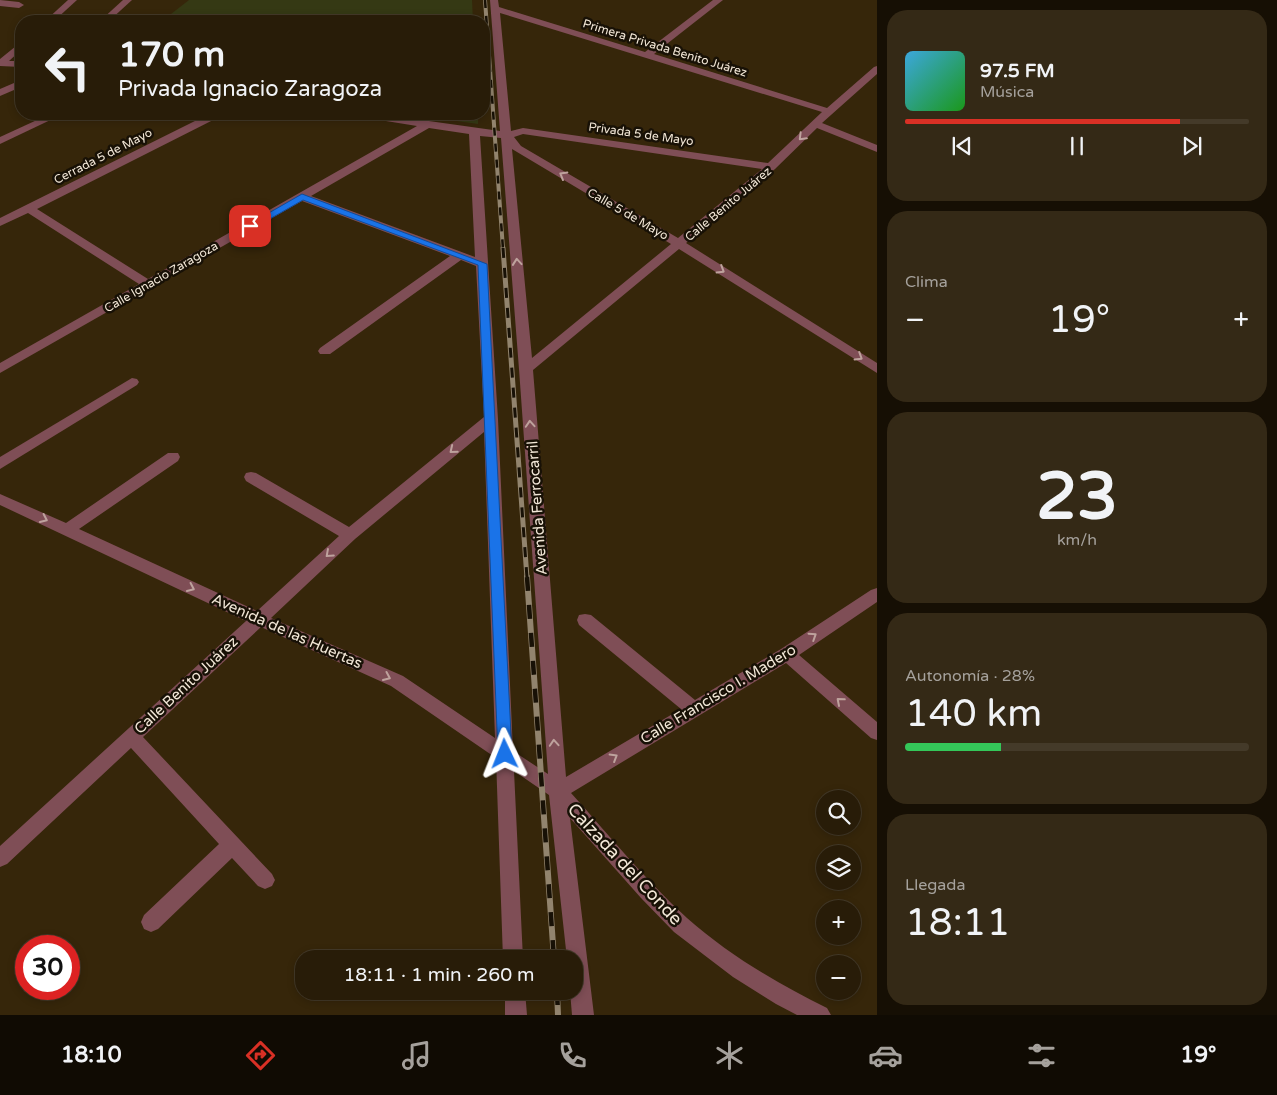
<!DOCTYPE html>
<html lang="es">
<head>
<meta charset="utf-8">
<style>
	:root { --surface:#281c08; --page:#342916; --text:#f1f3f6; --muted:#a5a19c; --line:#443a29; --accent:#d93025 }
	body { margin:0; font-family:"Varela Round",sans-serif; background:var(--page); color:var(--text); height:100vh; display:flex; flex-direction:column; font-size:19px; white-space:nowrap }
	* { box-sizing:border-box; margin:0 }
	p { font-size:16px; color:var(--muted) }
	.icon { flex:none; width:28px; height:28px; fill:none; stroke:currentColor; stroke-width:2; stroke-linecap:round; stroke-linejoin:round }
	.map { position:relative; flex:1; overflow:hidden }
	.side { display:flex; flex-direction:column; gap:10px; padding:10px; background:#160f04; width:400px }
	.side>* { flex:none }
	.top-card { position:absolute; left:15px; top:15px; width:475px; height:105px; border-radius:20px; box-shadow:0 2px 8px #0003,0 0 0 1px var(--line); background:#281c08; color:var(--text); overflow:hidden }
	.buttons { position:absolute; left:816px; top:790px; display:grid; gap:10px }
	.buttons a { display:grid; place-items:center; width:45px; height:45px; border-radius:50%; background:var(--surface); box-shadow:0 2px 8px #0003,0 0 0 1px var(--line); font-size:25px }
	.speed { position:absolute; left:15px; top:935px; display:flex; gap:10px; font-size:25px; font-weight:700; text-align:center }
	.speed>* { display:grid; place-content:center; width:65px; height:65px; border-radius:50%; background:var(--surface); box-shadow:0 2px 8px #0003,0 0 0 1px var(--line); line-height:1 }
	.speed .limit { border:8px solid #d22; background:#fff; color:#111 }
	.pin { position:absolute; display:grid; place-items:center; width:42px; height:42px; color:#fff; margin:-21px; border-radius:10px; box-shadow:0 2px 8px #0006 }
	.me { position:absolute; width:55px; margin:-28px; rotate:358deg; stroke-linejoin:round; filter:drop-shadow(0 0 4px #0008) }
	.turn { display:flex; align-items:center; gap:18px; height:105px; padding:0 20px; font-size:22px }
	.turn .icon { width:65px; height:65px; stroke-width:2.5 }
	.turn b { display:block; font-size:35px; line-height:42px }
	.big { font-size:38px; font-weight:600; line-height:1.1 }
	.side .tile { flex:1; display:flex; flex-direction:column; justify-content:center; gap:8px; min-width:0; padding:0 18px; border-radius:20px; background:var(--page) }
	.side .dial { align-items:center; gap:0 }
	.dial b { font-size:65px; line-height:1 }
	.song { display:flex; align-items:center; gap:15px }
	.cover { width:60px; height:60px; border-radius:8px; background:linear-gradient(135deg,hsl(200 70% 55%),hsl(120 70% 35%)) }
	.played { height:5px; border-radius:2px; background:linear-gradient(90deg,var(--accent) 80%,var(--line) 80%) }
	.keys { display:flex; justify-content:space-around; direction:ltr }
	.heat { display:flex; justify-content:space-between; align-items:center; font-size:28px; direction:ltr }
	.charge { height:8px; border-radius:4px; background:linear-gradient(90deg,#34c759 28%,var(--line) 0) }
	.trip { position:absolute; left:295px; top:950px; width:288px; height:50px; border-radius:20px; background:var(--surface); box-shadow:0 2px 8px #0003,0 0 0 1px var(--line); font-weight:600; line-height:50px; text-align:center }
	.menu { display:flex; height:80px; justify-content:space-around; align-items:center; background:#100b03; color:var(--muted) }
	.menu .icon { width:35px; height:35px }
	.menu .selected { color:var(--accent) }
	.menu b { font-size:22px; color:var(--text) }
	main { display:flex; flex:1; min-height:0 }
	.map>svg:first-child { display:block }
	.green { fill:#353914 }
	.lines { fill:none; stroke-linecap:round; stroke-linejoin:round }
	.minor { fill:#7f4e56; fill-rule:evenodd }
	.rail-far2-casing { stroke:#92846e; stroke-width:4 }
	.rail-far1-casing { stroke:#92846e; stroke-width:5 }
	.rail-casing { stroke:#92846e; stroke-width:6 }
	.rail-far2 { stroke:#181106; stroke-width:2.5; stroke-dasharray:8; stroke-linecap:butt }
	.rail-far1 { stroke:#181106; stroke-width:3; stroke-dasharray:10; stroke-linecap:butt }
	.rail { stroke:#181106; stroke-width:4.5; stroke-dasharray:14; stroke-linecap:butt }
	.oneway { stroke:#bea29d }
	.route { fill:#1a73e8; stroke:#114b97 }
	.labels { text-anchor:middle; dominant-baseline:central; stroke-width:5; stroke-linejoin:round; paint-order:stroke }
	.far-street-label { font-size:12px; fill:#f2e7d7; stroke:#181106 }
	.street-label { font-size:15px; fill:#f2e7d7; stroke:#181106 }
	.near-street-label { font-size:18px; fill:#f2e7d7; stroke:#181106 }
</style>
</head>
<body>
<main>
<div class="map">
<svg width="877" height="1015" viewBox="0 0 877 1015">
	<rect width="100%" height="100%" fill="#36260a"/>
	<g class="green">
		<path d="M189,0H472L473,21H162Z"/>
		<path d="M407,114H478V124Z"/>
	</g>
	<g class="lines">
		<g class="minor">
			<path d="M0,0L19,2L24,5L19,8L0,6Z"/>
			<path d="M68,0H77L54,21H45Z"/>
			<path d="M123,0H132L109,21H100Z"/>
			<path d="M490,0H498L499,7L645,52L713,0H723L654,54L827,108L874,67L877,66V74L822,123L877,145V152L817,128L775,169L686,243L877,363V373L679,249L533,370L566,777L681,709L579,625L577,620L579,615L585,614L591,615L695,700L781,649L871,590L877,588V602L799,655L877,722V740L871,738L786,663L571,793C609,835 645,880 687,918C729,955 778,984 827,1008L831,1015H797L776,1004L733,977L674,932L641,898L570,818L594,1015H572L570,991H574V959H567L549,795L514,771L523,959H503L496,758L391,686L261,627L143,737L272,874L275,880L272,886L265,889L258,886L232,858L158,929L151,932L144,929L141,922L144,915L219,844L131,748L7,864L0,867V846L246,621L0,505V494L66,523L168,453H178L180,457L178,461L79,529L257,611L339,536L246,481L244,477L246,473L251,472L256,473L349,527L484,417L476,266L461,260L330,354H320L318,351L320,348L450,256L302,201L0,373V363L139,284L28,213L0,226V218L209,114H222L221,116L37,209L148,279L417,126L361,117L356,114H379L500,131ZM500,13L822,112L768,163L523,128L511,131ZM429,128L469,134L475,257L311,196ZM523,134L762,169L678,238L521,146L514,137ZM480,136L501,138L519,369L548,774L513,751L498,419ZM512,149L671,244L532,358ZM484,432L495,738L403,676L271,618L355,539Z"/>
			<path d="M21,42V50L9,61H21V67L0,66V59Z"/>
			<path d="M21,80V87L0,96V89Z"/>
			<path d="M50,114H63L0,144V137Z"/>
			<path d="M132,378L137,379L139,382L137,385L0,469V457Z"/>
			<path d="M505,991H525L527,1015H505Z"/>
		</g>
		<defs>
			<path id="rail-far2" d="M485,0L503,249"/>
			<path id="rail-far1" d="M503,248L527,578"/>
			<g id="rail">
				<path d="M527,577L554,959"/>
				<path d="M557,991L558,1015"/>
			</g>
		</defs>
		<use href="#rail-far2" class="rail-far2-casing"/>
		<use href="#rail-far1" class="rail-far1-casing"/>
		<use href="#rail" class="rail-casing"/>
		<use href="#rail-far2" class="rail-far2"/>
		<use href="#rail-far1" class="rail-far1"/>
		<use href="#rail" class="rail"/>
	</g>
	<defs><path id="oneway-chevron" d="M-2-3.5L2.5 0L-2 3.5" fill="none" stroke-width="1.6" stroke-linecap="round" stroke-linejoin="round" transform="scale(1.25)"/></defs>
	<g class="oneway">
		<use href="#oneway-chevron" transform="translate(802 137) rotate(135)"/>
		<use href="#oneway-chevron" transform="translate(563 175) rotate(-150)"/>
		<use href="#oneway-chevron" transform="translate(517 262) rotate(-95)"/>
		<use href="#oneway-chevron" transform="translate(721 270) rotate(32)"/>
		<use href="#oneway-chevron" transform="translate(859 357) rotate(32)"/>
		<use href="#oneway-chevron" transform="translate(530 424) rotate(-94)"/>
		<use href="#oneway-chevron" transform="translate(453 450) rotate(141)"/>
		<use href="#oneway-chevron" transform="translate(44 519) rotate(25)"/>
		<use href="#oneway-chevron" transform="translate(329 554) rotate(138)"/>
		<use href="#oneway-chevron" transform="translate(191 588) rotate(25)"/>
		<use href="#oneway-chevron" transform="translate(813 636) rotate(-33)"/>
		<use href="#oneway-chevron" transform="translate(387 677) rotate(24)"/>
		<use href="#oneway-chevron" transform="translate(840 701) rotate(-139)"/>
		<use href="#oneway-chevron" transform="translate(554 743) rotate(-94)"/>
		<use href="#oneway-chevron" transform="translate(614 757) rotate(-31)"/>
	</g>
	<path class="route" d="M302,194L487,264L512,754L510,758L505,760L500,758L498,754L478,265L303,200L254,228H247L246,226Z"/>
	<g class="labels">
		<g class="far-street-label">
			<text transform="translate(665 48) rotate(17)">Primera Privada Benito Juárez</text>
			<text transform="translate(641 134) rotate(8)">Privada 5 de Mayo</text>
			<text transform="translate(103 156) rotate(-27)">Cerrada 5 de Mayo</text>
			<text transform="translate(728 204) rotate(-40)">Calle Benito Juárez</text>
			<text transform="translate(628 214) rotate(30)">Calle 5 de Mayo</text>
			<text transform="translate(161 277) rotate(-30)">Calle Ignacio Zaragoza</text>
		</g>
		<g class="street-label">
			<text transform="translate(537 508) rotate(-94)">Avenida Ferrocarril</text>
			<text transform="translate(287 631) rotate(24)">Avenida de las Huertas</text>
			<text transform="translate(186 685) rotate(-43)">Calle Benito Juárez</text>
			<text transform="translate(718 694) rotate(-31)">Calle Francisco I. Madero</text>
		</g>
		<g class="near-street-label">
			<text transform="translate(625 864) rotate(47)">Calzada del Conde</text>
		</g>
	</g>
</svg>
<div class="buttons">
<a><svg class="icon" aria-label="search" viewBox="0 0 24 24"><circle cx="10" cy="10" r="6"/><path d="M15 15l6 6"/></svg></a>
<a><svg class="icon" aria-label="layers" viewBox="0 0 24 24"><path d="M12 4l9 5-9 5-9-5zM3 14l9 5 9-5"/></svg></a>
<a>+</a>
<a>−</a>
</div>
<div class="speed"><div class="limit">30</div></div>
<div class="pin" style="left:250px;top:226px;background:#d93025"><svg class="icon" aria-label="arrive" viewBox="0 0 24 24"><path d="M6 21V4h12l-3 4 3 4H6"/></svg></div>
<svg class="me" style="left:505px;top:754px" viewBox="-20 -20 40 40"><path d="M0-17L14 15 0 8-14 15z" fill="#1a73e8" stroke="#fff" stroke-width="4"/></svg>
<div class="trip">18:11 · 1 min · 260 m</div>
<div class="top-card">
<div class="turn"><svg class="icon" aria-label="left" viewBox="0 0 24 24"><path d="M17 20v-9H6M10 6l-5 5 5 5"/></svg><div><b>170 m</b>Privada Ignacio Zaragoza</div></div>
</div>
</div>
<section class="side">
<div class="tile">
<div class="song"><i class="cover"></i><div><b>97.5 FM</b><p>Música</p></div></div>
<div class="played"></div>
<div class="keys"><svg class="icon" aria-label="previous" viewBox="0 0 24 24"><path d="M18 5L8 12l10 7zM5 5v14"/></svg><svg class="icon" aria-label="pause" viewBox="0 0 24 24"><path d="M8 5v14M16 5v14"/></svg><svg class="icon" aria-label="next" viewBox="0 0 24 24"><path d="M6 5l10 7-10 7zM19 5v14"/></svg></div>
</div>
<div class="tile"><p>Clima</p>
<div class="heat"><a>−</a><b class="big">19°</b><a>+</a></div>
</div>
<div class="tile dial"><b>23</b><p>km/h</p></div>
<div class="tile"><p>Autonomía · 28%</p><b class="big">140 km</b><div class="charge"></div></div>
<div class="tile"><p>Llegada</p><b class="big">18:11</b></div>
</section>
</main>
<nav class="menu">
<b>18:10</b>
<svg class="icon selected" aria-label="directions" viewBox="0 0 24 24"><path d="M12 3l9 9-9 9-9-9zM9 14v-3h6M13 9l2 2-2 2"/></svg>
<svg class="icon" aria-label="music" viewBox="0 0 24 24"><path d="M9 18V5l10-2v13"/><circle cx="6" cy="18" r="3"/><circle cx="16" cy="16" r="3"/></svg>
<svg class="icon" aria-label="phone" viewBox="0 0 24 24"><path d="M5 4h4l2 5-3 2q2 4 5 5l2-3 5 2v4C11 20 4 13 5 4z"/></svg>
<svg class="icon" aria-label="climate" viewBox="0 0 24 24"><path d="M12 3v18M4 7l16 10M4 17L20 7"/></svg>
<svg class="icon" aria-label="car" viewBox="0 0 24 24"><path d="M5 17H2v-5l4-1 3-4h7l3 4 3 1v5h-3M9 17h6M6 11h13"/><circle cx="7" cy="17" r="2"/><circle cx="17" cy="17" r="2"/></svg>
<svg class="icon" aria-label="filters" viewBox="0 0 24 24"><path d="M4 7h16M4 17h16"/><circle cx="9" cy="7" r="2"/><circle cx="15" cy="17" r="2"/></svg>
<b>19°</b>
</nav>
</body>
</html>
